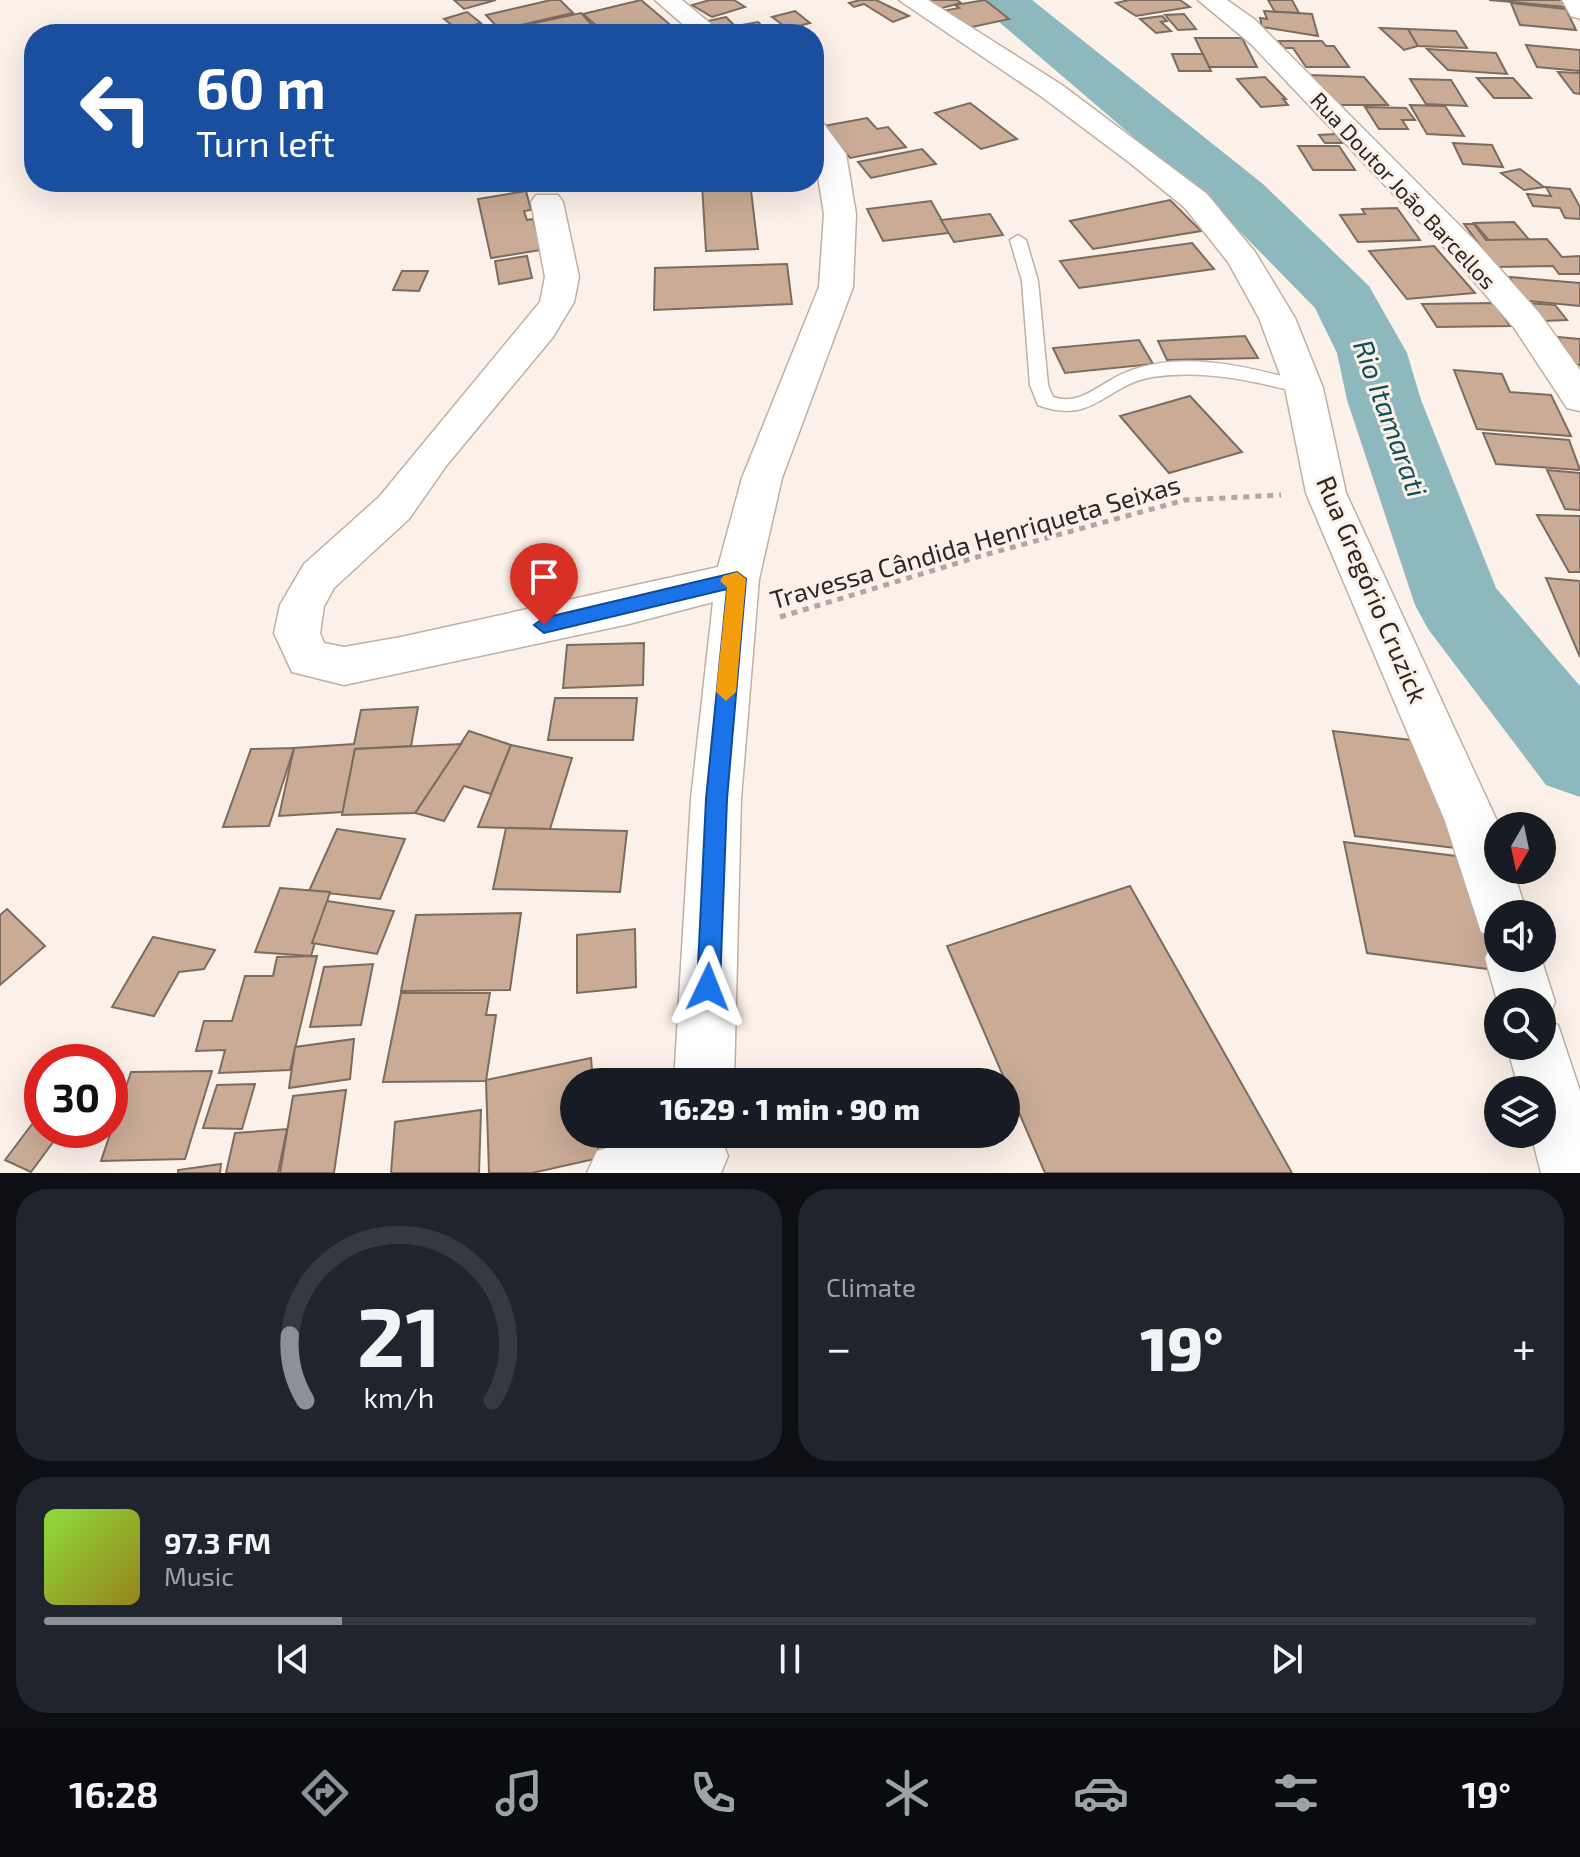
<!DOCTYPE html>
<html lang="en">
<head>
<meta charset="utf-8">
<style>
	:root { --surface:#171b24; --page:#20242c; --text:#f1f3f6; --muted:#9ea1a6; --line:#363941; --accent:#8c9099 }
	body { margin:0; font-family:"Exo 2",sans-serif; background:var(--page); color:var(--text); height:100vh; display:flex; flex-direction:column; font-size:30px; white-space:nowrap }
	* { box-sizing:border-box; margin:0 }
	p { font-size:26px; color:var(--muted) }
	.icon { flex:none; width:44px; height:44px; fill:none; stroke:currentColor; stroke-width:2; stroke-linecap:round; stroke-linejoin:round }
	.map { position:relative; height:1173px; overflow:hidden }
	.panel { display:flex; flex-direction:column; gap:16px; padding:16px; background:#0d0f14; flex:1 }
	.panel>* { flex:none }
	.top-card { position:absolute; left:24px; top:24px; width:800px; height:168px; border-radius:32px; box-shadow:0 8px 32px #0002; background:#1a4fa0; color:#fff; overflow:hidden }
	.needle { width:52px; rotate:189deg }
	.controls { position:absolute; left:1484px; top:812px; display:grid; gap:16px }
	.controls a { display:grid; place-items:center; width:72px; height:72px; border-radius:50%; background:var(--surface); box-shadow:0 8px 32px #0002; font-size:40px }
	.speed { position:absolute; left:24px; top:1044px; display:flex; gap:16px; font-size:40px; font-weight:700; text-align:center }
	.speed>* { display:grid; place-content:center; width:104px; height:104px; border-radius:50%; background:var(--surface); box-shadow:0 8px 32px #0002; line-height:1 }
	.speed .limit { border:12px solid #d22; background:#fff; color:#111 }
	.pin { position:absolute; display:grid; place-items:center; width:68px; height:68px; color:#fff; margin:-82px -34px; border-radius:50% 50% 50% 0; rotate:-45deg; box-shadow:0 0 8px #0007 }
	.pin .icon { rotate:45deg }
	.me { position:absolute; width:88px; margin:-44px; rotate:2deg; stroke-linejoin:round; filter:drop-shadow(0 0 6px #0008) }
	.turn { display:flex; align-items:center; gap:28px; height:168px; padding:0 40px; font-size:36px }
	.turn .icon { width:104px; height:104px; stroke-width:2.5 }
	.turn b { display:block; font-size:56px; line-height:68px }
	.big { font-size:60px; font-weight:800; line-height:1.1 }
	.panel .tile { flex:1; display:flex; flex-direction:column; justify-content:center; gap:12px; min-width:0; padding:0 28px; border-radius:32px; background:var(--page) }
	.panel .dial { align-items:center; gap:0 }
	.dial svg { height:208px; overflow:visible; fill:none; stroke:var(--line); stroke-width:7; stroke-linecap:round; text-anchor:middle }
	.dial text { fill:var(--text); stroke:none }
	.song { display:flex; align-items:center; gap:24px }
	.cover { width:96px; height:96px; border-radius:12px; background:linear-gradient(135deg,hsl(90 70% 55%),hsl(50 70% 35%)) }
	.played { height:8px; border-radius:4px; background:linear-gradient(90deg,var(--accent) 20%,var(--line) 20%) }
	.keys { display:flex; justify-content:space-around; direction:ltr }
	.heat { display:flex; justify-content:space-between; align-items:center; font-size:44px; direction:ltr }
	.panel .tiles { flex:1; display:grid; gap:16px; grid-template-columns:1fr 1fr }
	.tile:last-child { grid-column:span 2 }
	.trip { position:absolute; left:560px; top:1068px; width:460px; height:80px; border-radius:40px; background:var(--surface); box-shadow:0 8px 32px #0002; font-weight:800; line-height:80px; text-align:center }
	.tab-bar { display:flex; height:128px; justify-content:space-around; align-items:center; background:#090b0e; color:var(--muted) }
	.tab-bar .icon { width:56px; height:56px }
	.tab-bar .current { color:var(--accent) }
	.tab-bar b { font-size:36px; color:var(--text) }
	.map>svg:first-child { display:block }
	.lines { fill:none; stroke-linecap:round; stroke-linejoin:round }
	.river { fill:#8db8be; fill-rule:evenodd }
	.building { fill:#caac96; stroke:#7c6c60; stroke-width:2 }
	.service-casing { stroke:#c1afa2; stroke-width:3 }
	.minor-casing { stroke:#c1afa2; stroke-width:3 }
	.path { stroke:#b1a7a1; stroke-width:5; stroke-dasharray:6 6; stroke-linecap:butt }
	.service { fill:#fff; fill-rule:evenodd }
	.minor { fill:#fff; fill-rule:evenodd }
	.route { fill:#1a73e8; stroke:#114b97; stroke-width:2 }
	.slow { fill:#f59e0b }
	.labels { text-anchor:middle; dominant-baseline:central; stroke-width:6; stroke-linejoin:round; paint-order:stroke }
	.far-street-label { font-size:22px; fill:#2e2722; stroke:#fcf1e9 }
	.street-label { font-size:26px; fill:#2e2722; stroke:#fcf1e9 }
	.water-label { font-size:28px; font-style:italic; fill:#104f57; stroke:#fcf1e9 }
</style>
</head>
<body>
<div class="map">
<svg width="1580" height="1173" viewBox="0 0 1580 1173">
	<rect width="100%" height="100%" fill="#fcf1e9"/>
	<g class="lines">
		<path class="river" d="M978,0H1032L1263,184L1369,286L1407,353L1421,400L1496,588L1580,686V797L1546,785L1428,629L1415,605L1347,400L1337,353L1315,308L1219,210L985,10Z"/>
	</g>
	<g class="building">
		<path d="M454,0H496L464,9Z"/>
		<path d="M551,0H560L573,13L500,30L486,15Z"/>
		<path d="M641,0L675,29L655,34H606L583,14Z"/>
		<path d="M710,0H734L745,7L712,17L692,5Z"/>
		<path d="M860,0H876L909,16L893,22L864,4L854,7L849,3Z"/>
		<path d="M924,0H957L961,3L938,9Z"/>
		<path d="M985,0L1009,19L963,29L942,11L959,8L955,5Z"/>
		<path d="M1129,0H1180L1190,7L1136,16L1116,3Z"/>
		<path d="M1268,0H1292L1299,13L1275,12Z"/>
		<path d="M1489,0H1563L1566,7Z"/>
		<path d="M1511,3L1566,9L1576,30L1520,25Z"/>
		<path d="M795,11L810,23L788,29L772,17Z"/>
		<path d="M1264,11L1312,14L1318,36L1262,27L1260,18L1267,19Z"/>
		<path d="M467,12L481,23L458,30L444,19Z"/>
		<path d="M581,13L594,27L562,34H538L530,24Z"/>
		<path d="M1184,14L1196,29L1178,30L1165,15Z"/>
		<path d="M1162,16L1167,21L1161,22L1171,31L1156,33L1140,19Z"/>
		<path d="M726,17L735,26L712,31L703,22Z"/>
		<path d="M758,22L768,32L724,34L720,29Z"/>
		<path d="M1380,28L1408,29L1418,46L1404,50Z"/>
		<path d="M1408,29L1456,31L1467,48L1418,46Z"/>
		<path d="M1195,38H1242L1257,67H1209Z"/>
		<path d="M1279,41H1322L1326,46H1334L1349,67H1306L1293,48H1284Z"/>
		<path d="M1526,45L1580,50V71L1537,67Z"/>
		<path d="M1427,49L1496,53L1507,74L1448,70Z"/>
		<path d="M1172,54H1203L1211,71H1179Z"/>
		<path d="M1558,72L1580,73V94L1574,93Z"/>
		<path d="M1311,75L1364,77L1388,105H1331Z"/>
		<path d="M1265,77L1286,99H1283L1288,105L1261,107L1237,79Z"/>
		<path d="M1477,78H1513L1531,98H1494Z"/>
		<path d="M1410,79L1451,80L1467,106L1426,104Z"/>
		<path d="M970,103L1017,139L981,149L935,113Z"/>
		<path d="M1410,105L1445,106L1464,136L1427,134Z"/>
		<path d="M1365,107L1406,108L1415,120H1402L1408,129H1379Z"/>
		<path d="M867,118L877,129L888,127L906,147L850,158L824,126Z"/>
		<path d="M1336,134L1342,143H1325L1319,135Z"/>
		<path d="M1453,143L1492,145L1503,167L1463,164Z"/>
		<path d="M1298,146H1339L1355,170H1313Z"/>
		<path d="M922,149L936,164L871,178L858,162Z"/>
		<path d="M1520,169L1544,187L1524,190L1501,173Z"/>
		<path d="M750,182L758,249L706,251L702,184Z"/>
		<path d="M1546,187L1570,189L1580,207V219L1565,218L1560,208L1533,206L1527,194L1551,196Z"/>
		<path d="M526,191L531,210L524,211L527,220L533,219L541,250L491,258L478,199Z"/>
		<path d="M1170,200L1201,231L1093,249L1070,221Z"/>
		<path d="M931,201L949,233L883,241L867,209Z"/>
		<path d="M1397,208L1420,240L1358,242L1340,215L1365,214L1362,209Z"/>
		<path d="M990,214L1003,235L954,242L941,220Z"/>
		<path d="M1514,222L1532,243L1492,244L1474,223Z"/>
		<path d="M1464,224H1474L1486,240L1547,239L1562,257L1580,256V274H1559L1553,266L1496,267Z"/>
		<path d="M1192,243L1214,269L1079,288L1060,261Z"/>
		<path d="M1434,246L1475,293L1407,299L1369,251Z"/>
		<path d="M527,256L532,278L499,284L495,261Z"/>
		<path d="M787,264L792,304L654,310L655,268Z"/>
		<path d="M402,271H428L419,291L393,290Z"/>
		<path d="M1510,277L1580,283V306L1520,300Z"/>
		<path d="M1494,303L1510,326L1437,327L1422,304Z"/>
		<path d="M1526,303L1555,305L1567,320L1542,321Z"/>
		<path d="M1245,336L1258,358L1167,360L1158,341Z"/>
		<path d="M1558,337L1580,339V365H1571Z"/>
		<path d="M1139,340L1153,364L1065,373L1053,348Z"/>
		<path d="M1454,370L1502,374L1510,392L1551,395L1571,436L1477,429Z"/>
		<path d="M1190,396L1242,452L1169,473L1120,416Z"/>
		<path d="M1483,433L1569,440L1580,470L1496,464Z"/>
		<path d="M1547,470L1580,473V510L1565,509Z"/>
		<path d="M1537,515L1580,516V572H1569Z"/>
		<path d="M1546,578L1580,581V657Z"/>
		<path d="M644,643L643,685L563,688L567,645Z"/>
		<path d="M555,698H637L633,740H548Z"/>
		<path d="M418,707L411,746L355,749L343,812L279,816L294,748L354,744L361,710Z"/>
		<path d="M469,731L511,745L491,794L464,786L444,821L415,813Z"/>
		<path d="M1333,731L1428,742L1456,848L1355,836Z"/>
		<path d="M461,744L415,813L342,815L355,749Z"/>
		<path d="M511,745L572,758L550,829L478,827Z"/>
		<path d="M294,748L269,826L223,827L251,749Z"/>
		<path d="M506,828L627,831L620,892L493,889Z"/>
		<path d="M337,829L405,839L380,899L309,891Z"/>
		<path d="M1344,842L1464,857L1495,970L1367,953Z"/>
		<path d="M1130,886L1292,1173H1045L947,946Z"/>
		<path d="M280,888L330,892L311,956L255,952Z"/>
		<path d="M327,901L394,911L377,954L312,943Z"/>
		<path d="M7,909L45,946L0,985V915Z"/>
		<path d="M521,913L510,990L401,991L416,915Z"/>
		<path d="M635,929L636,987L577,993V935Z"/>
		<path d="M153,937L215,950L204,969L179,972L154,1016L112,1007Z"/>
		<path d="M317,956L290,1070L219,1073L225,1050L196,1051L204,1021H232L245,976H273L277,957Z"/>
		<path d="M373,964L361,1025L310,1027L324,967Z"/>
		<path d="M401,993H490L486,1015H496L486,1081L383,1082Z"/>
		<path d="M354,1039L350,1079L289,1088L295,1047Z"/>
		<path d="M591,1058L593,1082H574V1134H597L599,1158L532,1173H489L486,1080Z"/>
		<path d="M212,1071L185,1159L101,1161L131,1072Z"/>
		<path d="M255,1084L242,1129L203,1128L217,1085Z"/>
		<path d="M346,1090L334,1173H280L293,1096Z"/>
		<path d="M481,1110L479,1173H391L395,1122Z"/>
		<path d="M42,1111V1130H62L31,1172L5,1160Z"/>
		<path d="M287,1129L278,1173H226L235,1133Z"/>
		<path d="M221,1164L220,1173H178V1170Z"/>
	</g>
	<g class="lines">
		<defs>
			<path id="service" d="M1018,235L1026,240L1038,281L1048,385L1053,397C1081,407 1102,381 1127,372C1184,349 1254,368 1311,384L1313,388L1304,394C1255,381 1204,369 1152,377C1105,385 1094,426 1038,405L1030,385L1022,281L1010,240Z"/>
			<g id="minor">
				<path d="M655,0H682L723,34H694Z"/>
				<path d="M899,0H928L1062,85L1207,194L1255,252L1295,318L1323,388L1346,493L1497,821L1498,870H1513L1527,914H1498V958H1541L1555,1002L1547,1021L1558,1025L1580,1091V1173H1541L1531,1134H1542V1090H1519L1507,1046H1542V1002L1498,1004L1485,958L1495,938L1481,932L1445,821L1306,493L1285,388L1259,318L1228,262L1185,208L1130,163L1042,97Z"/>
				<path d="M1198,0H1227L1254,19L1477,243L1540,314L1580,370V411L1567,408L1515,329L1453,257L1251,44Z"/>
				<path d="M1562,0H1580V19L1571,16Z"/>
				<path d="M814,121L824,124L846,154L856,214L853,287L782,478L759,579L741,799L734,1082H674L691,799L713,602L629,624L344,685L292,672L274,633L280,605L304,564L379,497L540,302L545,277L531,202L536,195H558L563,202L579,277L574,302L553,337L446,466L409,519L334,588L324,606L320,633L324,643L344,647L401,637L718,567L742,478L819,287L824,214L814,151Z"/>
				<path d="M653,1134H719L728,1156L721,1173H587L597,1151Z"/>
			</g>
		</defs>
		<use href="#service" class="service-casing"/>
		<use href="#minor" class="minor-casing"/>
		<path class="path" d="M780,617L977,557L1185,500L1281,495"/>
		<use href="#service" class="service"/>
		<use href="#minor" class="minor"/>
	</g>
	<path class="route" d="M737,572L746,579L727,799L720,987L717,996L708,999L700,996L697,987L706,799L727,589L544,633L534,625L544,618Z"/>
	<path class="slow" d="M737,572L746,579L736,692L726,701L716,692L727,587L720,581L723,576Z"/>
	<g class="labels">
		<g class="far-street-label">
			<text transform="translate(1404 190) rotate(47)">Rua Doutor João Barcellos</text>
		</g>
		<g class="street-label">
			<text transform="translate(975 541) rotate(-16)">Travessa Cândida Henriqueta Seixas</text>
			<text transform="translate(1373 589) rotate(67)">Rua Gregório Cruzick</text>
		</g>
		<g class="water-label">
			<text transform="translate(1391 418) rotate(70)">Rio Itamarati</text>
		</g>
	</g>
</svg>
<div class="controls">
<a><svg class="needle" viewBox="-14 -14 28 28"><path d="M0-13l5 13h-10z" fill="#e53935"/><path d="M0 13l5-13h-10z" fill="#9ea1a6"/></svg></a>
<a><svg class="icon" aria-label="sound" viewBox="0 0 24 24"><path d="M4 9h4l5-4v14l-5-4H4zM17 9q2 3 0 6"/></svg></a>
<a><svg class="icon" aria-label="search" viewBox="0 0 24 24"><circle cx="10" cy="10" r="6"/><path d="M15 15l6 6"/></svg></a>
<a><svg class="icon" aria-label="layers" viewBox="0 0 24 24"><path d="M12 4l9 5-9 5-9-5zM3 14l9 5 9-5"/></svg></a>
</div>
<div class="speed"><div class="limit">30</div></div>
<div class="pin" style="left:544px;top:625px;background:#d93025"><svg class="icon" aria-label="arrive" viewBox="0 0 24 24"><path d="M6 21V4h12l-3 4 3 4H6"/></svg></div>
<svg class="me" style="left:708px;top:987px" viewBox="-20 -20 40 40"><path d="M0-17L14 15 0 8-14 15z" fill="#1a73e8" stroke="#fff" stroke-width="4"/></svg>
<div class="trip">16:29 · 1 min · 90 m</div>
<div class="top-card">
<div class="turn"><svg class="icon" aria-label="left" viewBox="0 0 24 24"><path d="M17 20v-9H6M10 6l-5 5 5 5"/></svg><div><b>60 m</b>Turn left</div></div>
</div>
</div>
<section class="panel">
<div class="tiles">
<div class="tile dial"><svg viewBox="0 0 100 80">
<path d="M14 69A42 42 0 1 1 86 69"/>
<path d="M14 69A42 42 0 0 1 8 44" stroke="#8c9099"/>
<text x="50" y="56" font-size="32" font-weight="700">21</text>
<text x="50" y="72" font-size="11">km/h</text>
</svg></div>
<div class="tile"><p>Climate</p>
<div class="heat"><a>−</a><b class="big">19°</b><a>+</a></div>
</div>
<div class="tile">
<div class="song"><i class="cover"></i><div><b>97.3 FM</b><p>Music</p></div></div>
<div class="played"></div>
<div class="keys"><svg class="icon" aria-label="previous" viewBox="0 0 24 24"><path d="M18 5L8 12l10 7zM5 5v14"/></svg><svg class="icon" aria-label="pause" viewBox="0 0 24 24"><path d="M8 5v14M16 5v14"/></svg><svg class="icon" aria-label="next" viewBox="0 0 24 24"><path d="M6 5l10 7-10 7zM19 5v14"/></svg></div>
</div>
</div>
</section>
<nav class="tab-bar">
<b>16:28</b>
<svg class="icon current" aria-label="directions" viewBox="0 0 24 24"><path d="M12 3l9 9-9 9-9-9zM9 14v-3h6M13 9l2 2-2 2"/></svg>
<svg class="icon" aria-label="music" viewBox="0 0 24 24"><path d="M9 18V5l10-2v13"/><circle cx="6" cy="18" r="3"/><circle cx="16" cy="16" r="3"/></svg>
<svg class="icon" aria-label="phone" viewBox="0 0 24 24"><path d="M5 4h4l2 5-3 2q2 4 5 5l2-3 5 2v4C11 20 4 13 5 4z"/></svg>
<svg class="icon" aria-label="climate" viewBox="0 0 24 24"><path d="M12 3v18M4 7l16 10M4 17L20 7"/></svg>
<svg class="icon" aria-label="car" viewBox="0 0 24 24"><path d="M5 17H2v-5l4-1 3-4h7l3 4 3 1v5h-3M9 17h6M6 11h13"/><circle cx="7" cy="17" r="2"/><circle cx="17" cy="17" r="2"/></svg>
<svg class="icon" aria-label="filters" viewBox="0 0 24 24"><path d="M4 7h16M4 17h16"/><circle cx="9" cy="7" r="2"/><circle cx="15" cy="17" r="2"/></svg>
<b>19°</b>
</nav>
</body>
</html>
